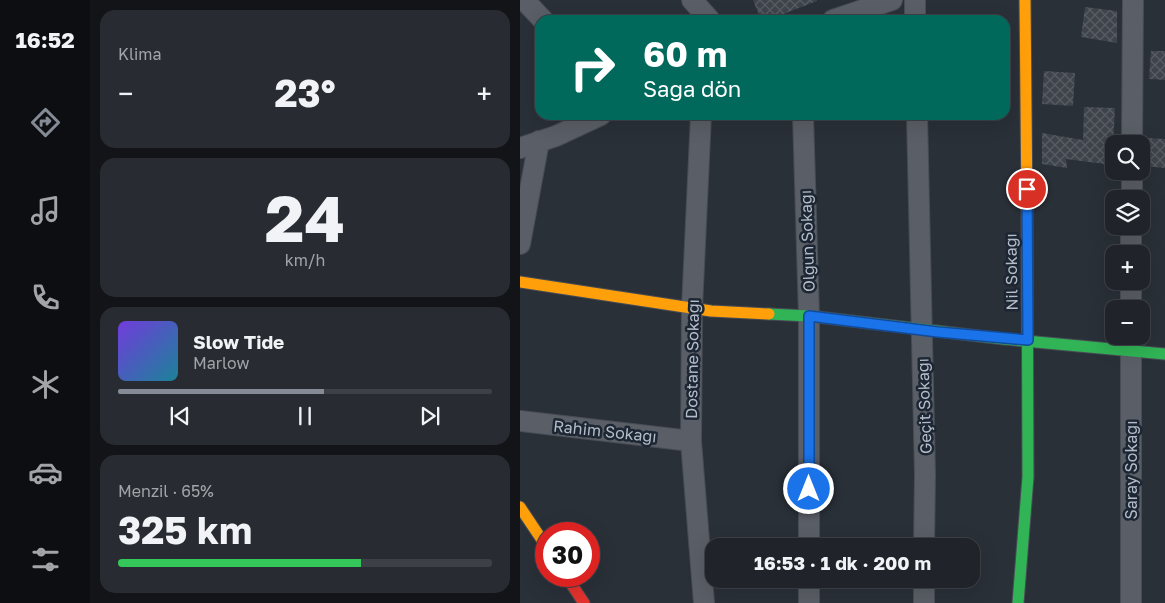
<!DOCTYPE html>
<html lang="tr">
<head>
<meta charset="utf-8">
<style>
	:root { --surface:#20242a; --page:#282c32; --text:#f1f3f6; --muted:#a2a4a8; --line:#3d4147; --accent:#848b96 }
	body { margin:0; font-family:"Golos Text",sans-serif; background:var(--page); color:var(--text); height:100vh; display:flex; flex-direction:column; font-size:19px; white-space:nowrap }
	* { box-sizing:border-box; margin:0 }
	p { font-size:16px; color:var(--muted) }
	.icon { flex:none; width:28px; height:28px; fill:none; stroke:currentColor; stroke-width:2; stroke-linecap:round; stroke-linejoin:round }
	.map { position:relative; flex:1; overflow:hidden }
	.panel { display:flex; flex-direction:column; gap:10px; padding:10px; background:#121417; width:430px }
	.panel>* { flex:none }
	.banner { position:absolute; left:15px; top:15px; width:475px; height:105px; border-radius:15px; box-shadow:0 5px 20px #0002,0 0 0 1px var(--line); background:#00695c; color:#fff; overflow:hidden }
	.fabs { position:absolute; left:585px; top:135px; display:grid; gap:10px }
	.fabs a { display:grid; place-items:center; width:45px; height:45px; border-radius:10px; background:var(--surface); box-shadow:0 5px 20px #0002,0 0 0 1px var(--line); font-size:25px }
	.speed { position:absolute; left:15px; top:522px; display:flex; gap:10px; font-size:25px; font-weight:700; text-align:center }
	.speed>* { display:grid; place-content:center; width:65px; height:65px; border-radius:50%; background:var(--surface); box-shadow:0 5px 20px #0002,0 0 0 1px var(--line); line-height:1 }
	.speed .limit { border:8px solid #d22; background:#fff; color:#111 }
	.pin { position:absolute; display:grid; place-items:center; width:42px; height:42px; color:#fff; margin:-21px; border:2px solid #fff; border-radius:50%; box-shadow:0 1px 5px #0007 }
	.me { position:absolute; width:55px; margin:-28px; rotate:0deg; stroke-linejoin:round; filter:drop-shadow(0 0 4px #0008) }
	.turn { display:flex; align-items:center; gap:18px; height:105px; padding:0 25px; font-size:22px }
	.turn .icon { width:65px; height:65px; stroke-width:2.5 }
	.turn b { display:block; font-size:35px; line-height:42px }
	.big { font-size:38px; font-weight:700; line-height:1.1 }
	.panel .widget { flex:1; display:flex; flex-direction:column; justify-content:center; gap:8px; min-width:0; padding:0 18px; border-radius:15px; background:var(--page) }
	.panel .dial { align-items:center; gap:0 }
	.dial b { font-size:65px; line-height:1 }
	.song { display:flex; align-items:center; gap:15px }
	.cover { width:60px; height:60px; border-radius:8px; background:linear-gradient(135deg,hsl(260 70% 55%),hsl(190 70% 35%)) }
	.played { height:5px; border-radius:2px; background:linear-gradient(90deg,var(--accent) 55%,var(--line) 55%) }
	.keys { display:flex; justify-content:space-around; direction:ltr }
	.heat { display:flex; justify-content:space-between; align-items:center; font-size:28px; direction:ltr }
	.charge { height:8px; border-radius:4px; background:linear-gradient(90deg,#34c759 65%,var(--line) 0) }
	.trip { position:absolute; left:185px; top:538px; width:275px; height:50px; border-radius:15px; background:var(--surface); box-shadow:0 5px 20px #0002,0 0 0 1px var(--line); font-weight:700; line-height:50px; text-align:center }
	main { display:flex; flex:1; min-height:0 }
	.tab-bar { display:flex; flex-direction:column; width:90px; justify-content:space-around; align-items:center; background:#0d0e11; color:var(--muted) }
	.tab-bar .icon { width:35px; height:35px }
	.tab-bar .active { color:var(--accent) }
	.tab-bar b { font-size:22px; color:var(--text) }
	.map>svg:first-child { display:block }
	.building { fill:url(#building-cross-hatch) }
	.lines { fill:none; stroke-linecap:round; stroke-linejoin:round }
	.street-casing { stroke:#484c55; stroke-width:22 }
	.fast-casing { stroke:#484c55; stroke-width:13 }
	.slow-casing { stroke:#484c55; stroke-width:13 }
	.jam-casing { stroke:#484c55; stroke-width:13 }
	.street { stroke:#5a5e66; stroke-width:20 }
	.fast { stroke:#30b455; stroke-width:11 }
	.slow { stroke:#ff9f0a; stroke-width:11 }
	.jam { stroke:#e5322d; stroke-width:11 }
	.route-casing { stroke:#114b97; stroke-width:12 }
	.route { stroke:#1a73e8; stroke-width:9 }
	.labels { text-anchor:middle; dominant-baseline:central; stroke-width:5; stroke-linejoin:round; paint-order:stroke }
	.street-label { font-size:16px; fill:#b4bcc9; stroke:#1d2633 }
</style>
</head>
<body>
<main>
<nav class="tab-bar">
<b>16:52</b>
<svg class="icon active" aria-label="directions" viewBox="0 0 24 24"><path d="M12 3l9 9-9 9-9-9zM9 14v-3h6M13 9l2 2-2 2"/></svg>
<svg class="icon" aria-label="music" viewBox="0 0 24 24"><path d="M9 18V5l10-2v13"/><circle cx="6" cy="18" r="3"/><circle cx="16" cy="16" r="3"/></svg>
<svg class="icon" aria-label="phone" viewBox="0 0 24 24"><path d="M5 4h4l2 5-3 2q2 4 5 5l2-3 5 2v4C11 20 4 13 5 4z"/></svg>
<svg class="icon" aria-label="climate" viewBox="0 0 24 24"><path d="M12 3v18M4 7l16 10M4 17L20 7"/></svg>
<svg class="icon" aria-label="car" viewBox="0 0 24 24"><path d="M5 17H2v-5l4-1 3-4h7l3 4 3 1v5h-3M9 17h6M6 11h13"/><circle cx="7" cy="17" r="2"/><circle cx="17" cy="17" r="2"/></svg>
<svg class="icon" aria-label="filters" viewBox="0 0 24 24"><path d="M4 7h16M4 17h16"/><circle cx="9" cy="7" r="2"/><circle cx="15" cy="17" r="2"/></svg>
</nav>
<section class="panel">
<div class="widget"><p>Klima</p>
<div class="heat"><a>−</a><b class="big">23°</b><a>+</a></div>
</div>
<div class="widget dial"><b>24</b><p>km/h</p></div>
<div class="widget">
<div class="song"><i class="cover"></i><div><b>Slow Tide</b><p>Marlow</p></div></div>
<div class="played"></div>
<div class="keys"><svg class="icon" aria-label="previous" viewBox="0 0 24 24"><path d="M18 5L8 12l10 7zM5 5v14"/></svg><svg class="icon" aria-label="pause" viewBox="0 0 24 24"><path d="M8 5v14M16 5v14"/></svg><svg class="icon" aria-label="next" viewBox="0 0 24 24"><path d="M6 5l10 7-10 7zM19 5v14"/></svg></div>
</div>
<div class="widget"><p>Menzil · 65%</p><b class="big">325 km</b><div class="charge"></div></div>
</section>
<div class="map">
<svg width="645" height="603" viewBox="0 0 645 603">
	<defs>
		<pattern id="building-cross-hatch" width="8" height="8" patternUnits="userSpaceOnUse" patternTransform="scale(1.25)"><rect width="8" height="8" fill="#3f444c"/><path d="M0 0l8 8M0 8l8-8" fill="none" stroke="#585d64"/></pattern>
	</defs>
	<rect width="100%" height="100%" fill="#2a3038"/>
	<g class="building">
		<path d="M233,0H297V1L248,20H241Z"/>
		<path d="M565,7L597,11V43L561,37Z"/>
		<path d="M631,51H645V80L629,79Z"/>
		<path d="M524,71L555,73L553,106L522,104Z"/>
		<path d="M564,107L595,108L592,165L546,159L547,168L522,164V133L563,140Z"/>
		<path d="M627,138L645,139V168L625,166Z"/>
	</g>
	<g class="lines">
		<defs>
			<g id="street">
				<path d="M4,0L23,20"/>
				<path d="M172,0L190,20"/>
				<path d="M395,0V20"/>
				<path d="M313,20L372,0"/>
				<path d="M181,115L172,308L171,441L184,603"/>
				<path d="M283,115L289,316V546"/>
				<path d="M397,115L405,475L404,546"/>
				<path d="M612,144L613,0"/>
				<path d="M0,148L36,136L81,115"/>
				<path d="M612,199V171"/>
				<path d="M0,244L19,141"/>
				<path d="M611,254V226"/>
				<path d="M611,309V281"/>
				<path d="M611,336V603"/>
				<path d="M0,421L171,441"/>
				<path d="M289,579V603"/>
				<path d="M404,603V579"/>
			</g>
			<g id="fast">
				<path d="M249,314L289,316L484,339L645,354"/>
				<path d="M498,603L508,477L507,210"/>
			</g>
			<g id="slow">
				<path d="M505,0L507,210"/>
				<path d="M0,282L191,311L249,314"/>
				<path d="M0,507L26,546"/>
			</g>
			<path id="jam" d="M46,576L64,603"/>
		</defs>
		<use href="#street" class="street-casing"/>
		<use href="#fast" class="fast-casing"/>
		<use href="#slow" class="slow-casing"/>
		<use href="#jam" class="jam-casing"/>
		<use href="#street" class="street"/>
		<use href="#fast" class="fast"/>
		<use href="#slow" class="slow"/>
		<use href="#jam" class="jam"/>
	</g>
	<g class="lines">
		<defs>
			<path id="route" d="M289,489V316L418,332L508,340L507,189"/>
		</defs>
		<use href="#route" class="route-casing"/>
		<use href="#route" class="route"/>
	</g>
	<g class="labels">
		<g class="street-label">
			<text transform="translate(287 241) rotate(-92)">Olgun Sokağı</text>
			<text transform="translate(491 272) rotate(-91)">Nil Sokağı</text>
			<text transform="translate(172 359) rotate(-89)">Dostane Sokağı</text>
			<text transform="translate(404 406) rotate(-92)">Geçit Sokağı</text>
			<text transform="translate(85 431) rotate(6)">Rahim Sokağı</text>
			<text transform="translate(611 470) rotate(-90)">Saray Sokağı</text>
		</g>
	</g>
</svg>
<div class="fabs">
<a><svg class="icon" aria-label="search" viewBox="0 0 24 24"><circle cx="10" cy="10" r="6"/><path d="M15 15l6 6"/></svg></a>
<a><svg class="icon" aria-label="layers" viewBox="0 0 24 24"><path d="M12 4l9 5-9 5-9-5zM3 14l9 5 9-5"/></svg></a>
<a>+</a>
<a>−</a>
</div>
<div class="speed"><div class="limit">30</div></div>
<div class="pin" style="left:507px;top:189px;background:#d93025"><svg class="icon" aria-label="arrive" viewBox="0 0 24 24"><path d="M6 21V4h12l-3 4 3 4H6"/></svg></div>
<svg class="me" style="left:289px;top:489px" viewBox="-20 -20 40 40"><circle r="17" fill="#1a73e8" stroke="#fff" stroke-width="3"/><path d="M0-11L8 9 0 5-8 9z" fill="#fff"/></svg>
<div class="trip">16:53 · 1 dk · 200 m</div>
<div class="banner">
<div class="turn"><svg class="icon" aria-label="right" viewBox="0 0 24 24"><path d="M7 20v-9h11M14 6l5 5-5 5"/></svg><div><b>60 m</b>Sağa dön</div></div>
</div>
</div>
</main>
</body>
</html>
